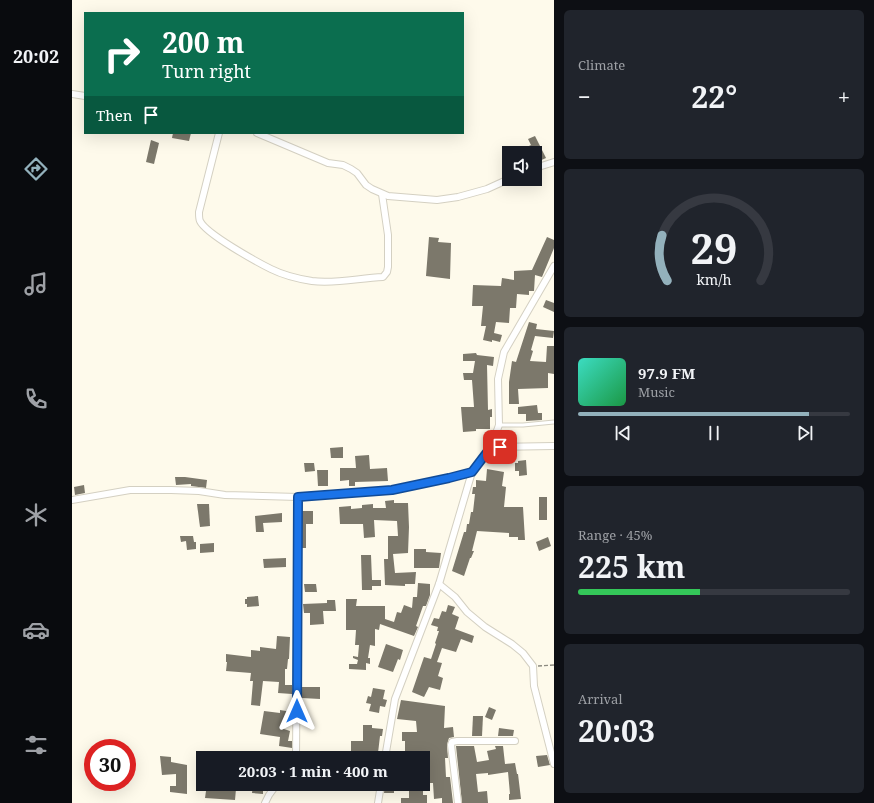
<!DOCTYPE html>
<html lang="en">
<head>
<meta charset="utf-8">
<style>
	:root { --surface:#171b24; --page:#20242c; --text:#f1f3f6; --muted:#9ea1a6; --line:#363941; --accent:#93b1bc }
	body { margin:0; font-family:"Noto Serif",serif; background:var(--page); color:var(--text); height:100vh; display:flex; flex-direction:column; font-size:15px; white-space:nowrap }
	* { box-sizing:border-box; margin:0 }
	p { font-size:13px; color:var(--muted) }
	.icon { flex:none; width:22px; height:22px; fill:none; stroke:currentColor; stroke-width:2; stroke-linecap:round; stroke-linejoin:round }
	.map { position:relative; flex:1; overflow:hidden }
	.sheet { display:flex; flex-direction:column; gap:10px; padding:10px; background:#0d0f14; width:320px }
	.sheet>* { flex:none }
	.banner { position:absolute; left:12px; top:12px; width:380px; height:122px; border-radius:0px; box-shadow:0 4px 16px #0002; background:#0b6e4f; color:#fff; overflow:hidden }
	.fabs { position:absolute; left:430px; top:146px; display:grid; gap:8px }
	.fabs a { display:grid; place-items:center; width:40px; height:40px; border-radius:0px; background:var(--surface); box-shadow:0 4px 16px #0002; font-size:20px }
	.speed { position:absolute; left:12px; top:739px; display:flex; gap:8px; font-size:20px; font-weight:700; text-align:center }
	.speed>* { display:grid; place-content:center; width:52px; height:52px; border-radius:50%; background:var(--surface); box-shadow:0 4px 16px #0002; line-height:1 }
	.speed .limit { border:6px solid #d22; background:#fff; color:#111 }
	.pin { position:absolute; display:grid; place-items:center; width:34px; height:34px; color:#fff; margin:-17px; border-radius:8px; box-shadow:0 2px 6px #0006 }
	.me { position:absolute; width:44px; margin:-22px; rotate:0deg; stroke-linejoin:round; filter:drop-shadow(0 0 3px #0008) }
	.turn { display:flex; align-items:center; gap:14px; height:84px; padding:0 12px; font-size:18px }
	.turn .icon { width:52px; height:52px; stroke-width:2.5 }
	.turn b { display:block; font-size:28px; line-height:34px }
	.then { display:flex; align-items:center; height:38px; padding:0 12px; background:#0003; gap:8px; font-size:15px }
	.big { font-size:30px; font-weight:700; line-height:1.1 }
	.sheet .widget { flex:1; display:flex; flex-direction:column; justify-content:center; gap:6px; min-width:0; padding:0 14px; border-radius:6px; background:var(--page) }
	.sheet .dial { align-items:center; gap:0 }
	.dial svg { height:104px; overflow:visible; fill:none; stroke:var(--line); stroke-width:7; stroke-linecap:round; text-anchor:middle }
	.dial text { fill:var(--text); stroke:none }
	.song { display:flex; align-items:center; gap:12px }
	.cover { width:48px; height:48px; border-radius:6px; background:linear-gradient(135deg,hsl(170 70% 55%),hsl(140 70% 35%)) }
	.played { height:4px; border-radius:2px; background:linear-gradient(90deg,var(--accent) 85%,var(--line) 85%) }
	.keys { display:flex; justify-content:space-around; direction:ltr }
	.heat { display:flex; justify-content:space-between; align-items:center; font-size:22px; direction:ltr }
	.charge { height:6px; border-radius:3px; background:linear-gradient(90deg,#34c759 45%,var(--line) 0) }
	.trip { position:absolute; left:124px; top:751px; width:234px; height:40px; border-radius:0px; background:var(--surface); box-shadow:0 4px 16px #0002; font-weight:700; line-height:40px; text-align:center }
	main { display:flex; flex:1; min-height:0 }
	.menu { display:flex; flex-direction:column; width:72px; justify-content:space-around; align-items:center; background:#090b0e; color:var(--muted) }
	.menu .icon { width:28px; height:28px }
	.menu .current { color:var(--accent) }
	.menu b { font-size:18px; color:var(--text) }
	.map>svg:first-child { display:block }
	.building { fill:#7c786b }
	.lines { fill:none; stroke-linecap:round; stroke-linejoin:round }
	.service-casing { stroke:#d4d0c2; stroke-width:5 }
	.minor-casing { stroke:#d4d0c2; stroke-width:8 }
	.path { stroke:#8c8a80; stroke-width:1.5; stroke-dasharray:4 2; stroke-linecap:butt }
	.service { stroke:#fff; stroke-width:3 }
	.minor { stroke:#fff; stroke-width:6 }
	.route-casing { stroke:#114b97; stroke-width:10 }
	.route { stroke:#1a73e8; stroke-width:7 }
</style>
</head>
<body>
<main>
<nav class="menu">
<b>20:02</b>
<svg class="icon current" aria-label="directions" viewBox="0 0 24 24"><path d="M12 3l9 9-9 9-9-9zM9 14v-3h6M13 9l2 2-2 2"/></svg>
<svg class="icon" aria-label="music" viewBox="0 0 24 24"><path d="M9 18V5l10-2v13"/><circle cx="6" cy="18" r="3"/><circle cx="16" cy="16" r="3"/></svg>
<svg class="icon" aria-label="phone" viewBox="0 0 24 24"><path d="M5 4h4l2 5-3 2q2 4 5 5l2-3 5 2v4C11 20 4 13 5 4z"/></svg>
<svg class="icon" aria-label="climate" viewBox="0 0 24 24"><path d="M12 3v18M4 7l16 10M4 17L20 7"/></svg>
<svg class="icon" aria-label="car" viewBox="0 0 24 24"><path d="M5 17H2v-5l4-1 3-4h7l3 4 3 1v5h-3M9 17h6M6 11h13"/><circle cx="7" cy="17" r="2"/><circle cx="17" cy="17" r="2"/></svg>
<svg class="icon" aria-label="filters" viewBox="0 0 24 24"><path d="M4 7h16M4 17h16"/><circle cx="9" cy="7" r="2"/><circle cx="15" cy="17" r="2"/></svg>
</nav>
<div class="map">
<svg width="482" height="803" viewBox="0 0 482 803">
	<rect width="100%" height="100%" fill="#fefaeb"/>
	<g class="building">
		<path d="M101,133H119L117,141L100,138Z"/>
		<path d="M463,136L474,158L465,162L463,158V153H442L459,145L456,139Z"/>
		<path d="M79,140L87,143L82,164L74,162Z"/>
		<path d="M357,237L367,238L366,242L379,243L378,279L354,276Z"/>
		<path d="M475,237L482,240V248L470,277L463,275L462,291H457V295L445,294L444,308H438L437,323L424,322L422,333L430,335L428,342L420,340V342L411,340L414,326H409L411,306H400L401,285L429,286L430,278L442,280V271L460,270Z"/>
		<path d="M474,300L482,303V312L471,307Z"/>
		<path d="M457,322L465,324L464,329L482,331L481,338L463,336L459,350L461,351L458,361L474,362L475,346H482V374L476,373V388L446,389L447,404H437V382L440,361L444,362Z"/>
		<path d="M404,353L405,355L422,357L421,366L415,365L416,410L420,409V417H418V429H404V431L391,432L389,407H402L400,380H392L391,373H401L403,361H391V354Z"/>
		<path d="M465,405L466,413H470V420L454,421V414H446V407Z"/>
		<path d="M271,447V458H259L258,448Z"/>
		<path d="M297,455L298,469L315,468L316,481L283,482V486H277V480L268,481V468H284L283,456Z"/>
		<path d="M454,460L455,475L447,476V471H443V463H446V461Z"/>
		<path d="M232,463H242L243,471L233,472Z"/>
		<path d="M415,469L432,472L430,486L434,487L432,507H451L453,540H446V537H437V533L405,531L400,551H402L399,558H398L392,576L380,571L392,532H394L395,524H397L399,512H401L403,494H400L401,487H404V480L414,481Z"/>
		<path d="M245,470H256V486H246Z"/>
		<path d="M103,477H113L135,480L134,488L119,486V484L104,485Z"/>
		<path d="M12,485L13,493L3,495L2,487Z"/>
		<rect x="467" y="497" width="8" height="23"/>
		<path d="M322,500V503H336L337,527L336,553L321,554L323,573L344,572L343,584H333V586L313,585L312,559H316V536H326L325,521L302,520L303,537L292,538L291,524H268L267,507L279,506V509L290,508V505L301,504V508H314L313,501Z"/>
		<path d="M125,504H137L138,526L128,527Z"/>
		<path d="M230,511H241V524H234V548H230Z"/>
		<path d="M210,513V522L191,523L192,532H184L183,516Z"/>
		<path d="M108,536H121L122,542H124V549L115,550L114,541L109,542Z"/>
		<path d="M476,537L479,546L467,551L464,542Z"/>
		<path d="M142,543V552L128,553V544Z"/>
		<path d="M342,549H354V552L369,553L367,568H342Z"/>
		<path d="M289,555H299L300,580H309V586H300V590H290Z"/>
		<path d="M214,558V567L192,568L191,559Z"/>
		<path d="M346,583L358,584V595L354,606H351L344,626L346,627L342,636L308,624L307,630L303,629V646L298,645L296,658H298V664L294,663V670L277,669V664H285L286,660L281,658V656L286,657L287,645H283L284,630H274V599H285L284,606H313V619L322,622L325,612L329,613L332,605L340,608L341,597H345Z"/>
		<path d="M232,584H244L245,592H233Z"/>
		<path d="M186,596L187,606L175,607V604H173V599H175V597Z"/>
		<path d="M255,600H263L264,611H251L252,624L238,625V613H232L231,604L255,603Z"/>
		<path d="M376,605L383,607L380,614L387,617L383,629L402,636L400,643L389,639L384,652L370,648L365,662L370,663L366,676L371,678L368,690L357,687L352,697L340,692L352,657L359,659L364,644L363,643L367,631H365L366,627L359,625L362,618L367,619L370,611L374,612Z"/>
		<path d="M205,636L218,637L217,659H216L215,669H213V685H220V694L206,693L207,682L191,681L188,706L179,705L181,681H178L179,673L154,671L155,662H154V654L179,657V650L188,651V647L204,649Z"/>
		<path d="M314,644L331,650L328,660L326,659L321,672L306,667Z"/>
		<path d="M229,687H248V699L230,698Z"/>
		<path d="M301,688L313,690L311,699L315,700L313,707L308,706L307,713L297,711L299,704L294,703L296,696L299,697Z"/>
		<path d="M329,700L373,706L372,728L381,727L382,737L377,738L376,741L375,746L376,758H373L374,777H378L381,803H370V798L362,799L361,783H351V758H333V741H330V732H345L344,721L325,719Z"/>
		<path d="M417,707L424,710L420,720L413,717Z"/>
		<path d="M208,710L220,712V718H214L212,729L218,731L216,741H220V748L207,746L208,737L188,734L192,711L208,713Z"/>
		<path d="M401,716H411L410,736H400Z"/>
		<path d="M291,725H300V728L311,729L310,736H308L306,753H303V758H279V741H291Z"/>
		<path d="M427,728L442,730L441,736H426Z"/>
		<path d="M384,746H402L405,762L417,760L415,751L424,749L423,746H431L433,764L443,763L445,774H446L449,799L437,800V794H438L436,772L416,775V773L404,774L406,792L415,791L416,803H390Z"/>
		<path d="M475,755L478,765L466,767L464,756Z"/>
		<path d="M88,756L99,757V762L115,765V794L98,792V786H104V774L90,775Z"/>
		<path d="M135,784H144V787L164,789L163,800L133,798Z"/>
		<path d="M181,784L191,785V794L180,793Z"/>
		<path d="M313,784H322V793H312Z"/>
		<path d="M337,784H351V795H355V803H329V798H337Z"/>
	</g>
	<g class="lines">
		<defs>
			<path id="service" d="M427,425H451L482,422"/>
			<g id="minor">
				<path d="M0,94L13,96"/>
				<path d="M147,133L127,212C127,215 127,219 128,221C134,234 185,262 199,269C211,275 227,279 240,281C264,284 287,278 311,277L315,272L316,267V235L310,194"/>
				<path d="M185,133L256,163L271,165L279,169L285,173L294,185L300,189L316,196L365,200L386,197L415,189L437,179"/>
				<path d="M463,168L482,162"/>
				<path d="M419,447L482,446"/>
				<path d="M0,500L58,490H99L127,491L153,495L226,497L320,490L377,478L400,472"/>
				<path d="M367,584L383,597L395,612L413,627L440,644L451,653L461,666L462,686L482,764"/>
				<path d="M224,758L226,497"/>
				<path d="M313,758L323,699L367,584L400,472L419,447L427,425L426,379L432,352L482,266"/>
				<path d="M193,803L197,795L205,784"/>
				<path d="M306,803L309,784"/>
				<path d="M386,803L379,745L380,742L385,741H443"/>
			</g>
		</defs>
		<use href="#service" class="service-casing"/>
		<use href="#minor" class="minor-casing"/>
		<path class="path" d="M466,666L482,665"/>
		<use href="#service" class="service"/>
		<use href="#minor" class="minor"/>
	</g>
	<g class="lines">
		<defs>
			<path id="route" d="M225,711L226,497L320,490L377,478L400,472L419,447H428"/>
		</defs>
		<use href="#route" class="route-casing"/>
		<use href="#route" class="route"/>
	</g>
</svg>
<div class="fabs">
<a><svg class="icon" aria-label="sound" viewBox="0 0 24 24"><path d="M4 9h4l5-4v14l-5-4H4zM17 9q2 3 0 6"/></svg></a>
</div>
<div class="speed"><div class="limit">30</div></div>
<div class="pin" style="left:428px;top:447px;background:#d93025"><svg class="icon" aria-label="arrive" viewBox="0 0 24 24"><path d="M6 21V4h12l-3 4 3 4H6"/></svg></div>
<svg class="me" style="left:225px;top:711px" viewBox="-20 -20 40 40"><path d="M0-17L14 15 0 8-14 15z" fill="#1a73e8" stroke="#fff" stroke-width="4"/></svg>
<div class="trip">20:03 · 1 min · 400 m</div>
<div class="banner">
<div class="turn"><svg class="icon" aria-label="right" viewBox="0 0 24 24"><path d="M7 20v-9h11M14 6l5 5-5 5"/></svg><div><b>200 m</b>Turn right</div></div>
<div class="then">Then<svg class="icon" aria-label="arrive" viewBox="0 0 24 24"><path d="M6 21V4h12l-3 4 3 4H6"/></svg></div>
</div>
</div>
<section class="sheet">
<div class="widget"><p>Climate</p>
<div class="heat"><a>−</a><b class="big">22°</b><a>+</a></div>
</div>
<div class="widget dial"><svg viewBox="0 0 100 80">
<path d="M14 69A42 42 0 1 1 86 69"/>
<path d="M14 69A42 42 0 0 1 10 34" stroke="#93b1bc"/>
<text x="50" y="56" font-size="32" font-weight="700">29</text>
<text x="50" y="72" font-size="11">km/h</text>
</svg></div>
<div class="widget">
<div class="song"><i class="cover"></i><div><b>97.9 FM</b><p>Music</p></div></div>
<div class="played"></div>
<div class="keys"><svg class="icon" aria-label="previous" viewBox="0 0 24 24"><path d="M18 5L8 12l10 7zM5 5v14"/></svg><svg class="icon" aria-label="pause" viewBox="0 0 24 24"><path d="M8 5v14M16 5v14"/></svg><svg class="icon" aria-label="next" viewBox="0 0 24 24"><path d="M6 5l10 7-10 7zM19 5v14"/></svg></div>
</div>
<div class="widget"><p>Range · 45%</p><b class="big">225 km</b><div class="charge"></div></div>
<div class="widget"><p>Arrival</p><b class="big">20:03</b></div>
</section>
</main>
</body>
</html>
